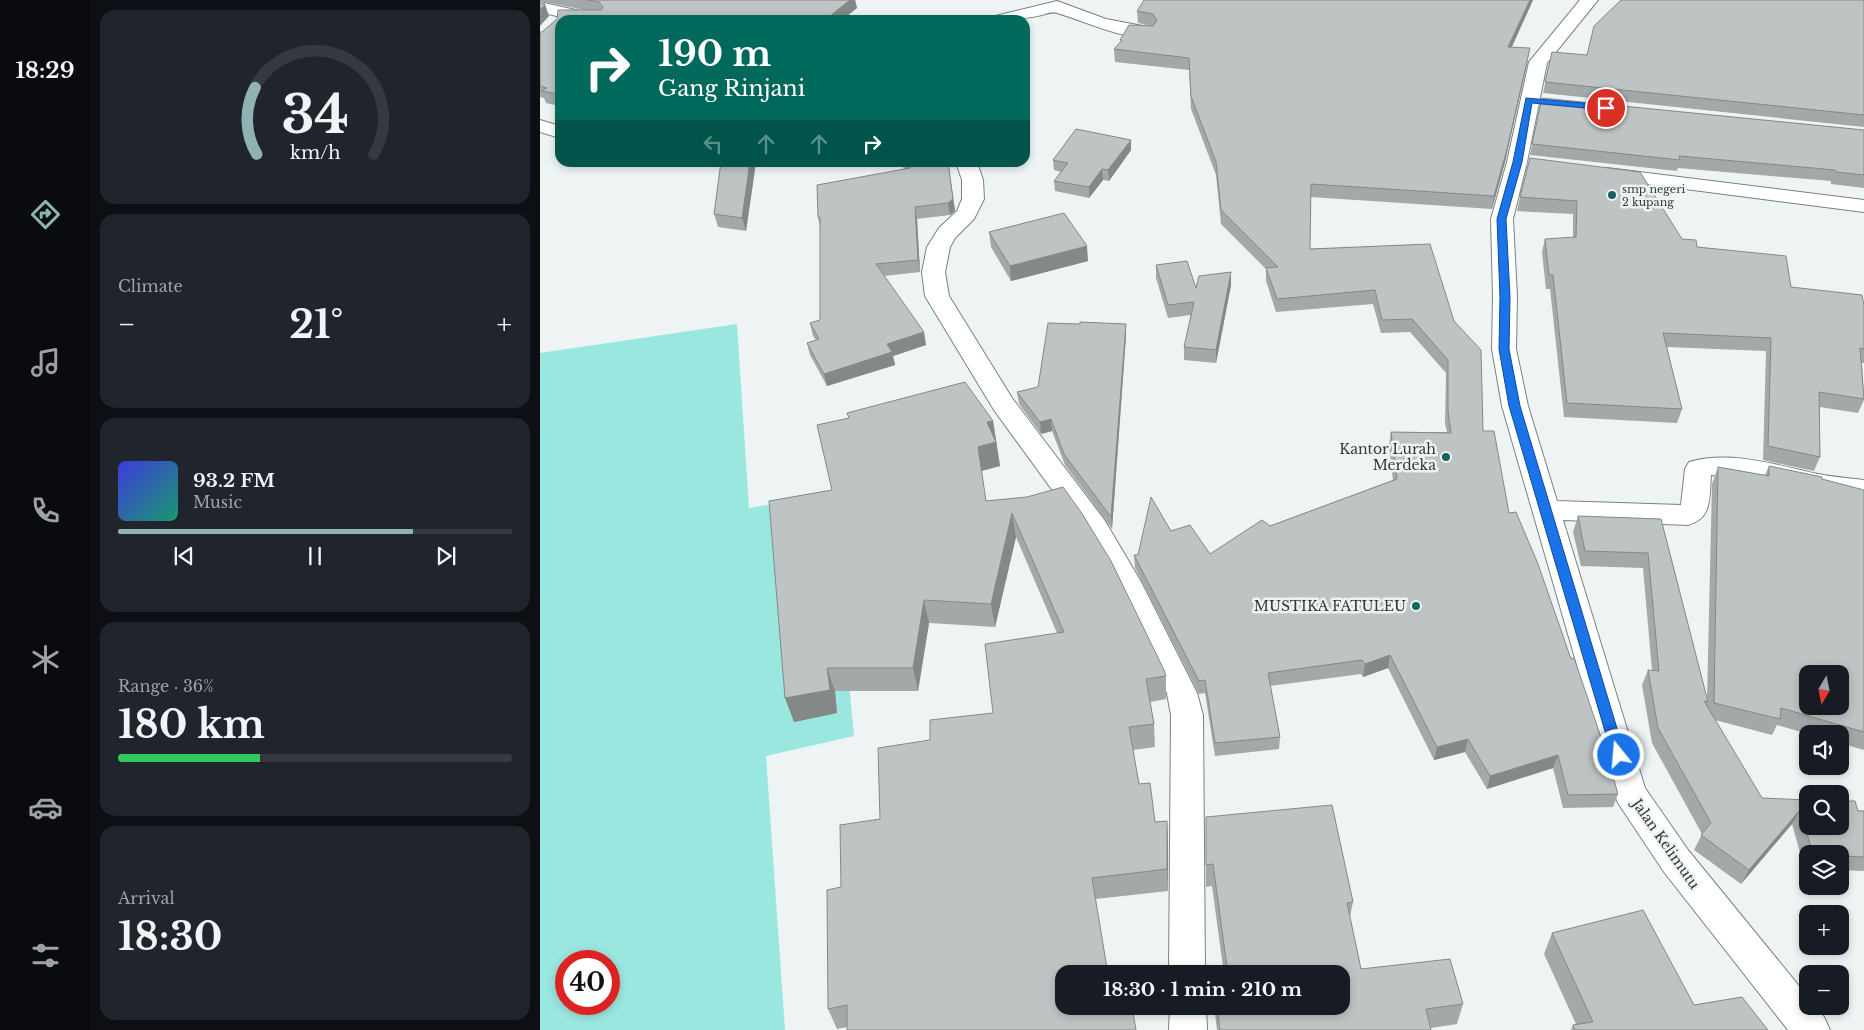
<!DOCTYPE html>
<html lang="en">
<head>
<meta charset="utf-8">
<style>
	:root { --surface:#171b24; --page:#20242c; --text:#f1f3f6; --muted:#9ea1a6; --line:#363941; --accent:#8fb3b2 }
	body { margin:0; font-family:"Libre Baskerville",serif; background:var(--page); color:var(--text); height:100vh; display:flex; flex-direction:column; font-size:19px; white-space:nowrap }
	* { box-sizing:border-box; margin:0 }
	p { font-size:16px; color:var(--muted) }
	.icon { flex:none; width:28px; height:28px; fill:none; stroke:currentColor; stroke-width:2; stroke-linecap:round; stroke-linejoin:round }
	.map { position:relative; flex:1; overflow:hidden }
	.details { display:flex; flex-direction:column; gap:10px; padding:10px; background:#0d0f14; width:450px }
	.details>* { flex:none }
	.guide { position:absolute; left:15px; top:15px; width:475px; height:152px; border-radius:15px; box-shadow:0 2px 8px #0003; background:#00695c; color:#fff; overflow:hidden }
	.needle { width:32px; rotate:190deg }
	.buttons { position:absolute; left:1259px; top:665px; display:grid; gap:10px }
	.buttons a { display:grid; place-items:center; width:50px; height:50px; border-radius:10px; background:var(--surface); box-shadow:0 2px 8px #0003; font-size:25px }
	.speed { position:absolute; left:15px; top:950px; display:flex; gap:10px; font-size:25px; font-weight:700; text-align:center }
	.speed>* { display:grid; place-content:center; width:65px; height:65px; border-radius:50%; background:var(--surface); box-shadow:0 2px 8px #0003; line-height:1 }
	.speed .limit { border:8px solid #d22; background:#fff; color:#111 }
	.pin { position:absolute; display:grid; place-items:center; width:42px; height:42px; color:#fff; margin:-21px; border:2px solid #fff; border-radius:50%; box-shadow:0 1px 5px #0007 }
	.me { position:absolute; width:55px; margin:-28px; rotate:343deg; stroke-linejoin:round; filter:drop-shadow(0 0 4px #0008) }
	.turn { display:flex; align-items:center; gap:18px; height:105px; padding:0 20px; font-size:22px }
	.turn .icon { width:65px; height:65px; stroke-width:2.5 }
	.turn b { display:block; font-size:35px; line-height:42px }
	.lanes { display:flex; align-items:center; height:48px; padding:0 20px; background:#0003; justify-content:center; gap:25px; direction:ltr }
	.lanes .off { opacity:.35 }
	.big { font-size:38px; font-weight:700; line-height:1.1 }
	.details .tile { flex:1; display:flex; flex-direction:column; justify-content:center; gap:8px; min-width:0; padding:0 18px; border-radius:15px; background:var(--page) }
	.details .dial { align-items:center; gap:0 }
	.dial svg { height:130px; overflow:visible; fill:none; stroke:var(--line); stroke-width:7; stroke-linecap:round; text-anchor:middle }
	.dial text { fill:var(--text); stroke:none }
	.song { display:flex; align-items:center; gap:15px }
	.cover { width:60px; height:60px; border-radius:8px; background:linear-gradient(135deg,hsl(240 70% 55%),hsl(160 70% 35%)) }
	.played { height:5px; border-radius:2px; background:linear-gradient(90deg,var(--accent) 75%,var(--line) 75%) }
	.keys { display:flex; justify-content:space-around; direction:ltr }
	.heat { display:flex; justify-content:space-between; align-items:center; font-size:28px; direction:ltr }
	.charge { height:8px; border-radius:4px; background:linear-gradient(90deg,#34c759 36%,var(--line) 0) }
	.trip { position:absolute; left:515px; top:965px; width:295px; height:50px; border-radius:15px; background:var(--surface); box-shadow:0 2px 8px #0003; font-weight:700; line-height:50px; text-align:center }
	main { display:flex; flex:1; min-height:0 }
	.menu { display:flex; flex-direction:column; width:90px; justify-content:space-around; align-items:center; background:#090b0e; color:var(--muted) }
	.menu .icon { width:35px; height:35px }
	.menu .active { color:var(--accent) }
	.menu b { font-size:22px; color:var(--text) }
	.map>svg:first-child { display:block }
	.green { fill:#9ae7df; fill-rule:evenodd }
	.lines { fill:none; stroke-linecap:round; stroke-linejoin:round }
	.minor-casing { stroke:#7b8180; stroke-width:2 }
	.minor { fill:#fff; fill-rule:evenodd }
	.wall { fill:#a3a9a8 }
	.shaded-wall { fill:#848988 }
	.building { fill:#bdc4c3; stroke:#848988; fill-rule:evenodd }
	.route { fill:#1a73e8; stroke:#114b97 }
	.poi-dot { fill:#18645f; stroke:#edf4f3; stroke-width:2 }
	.labels { text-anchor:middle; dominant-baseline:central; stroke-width:5; stroke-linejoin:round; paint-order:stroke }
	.far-poi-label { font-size:11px; fill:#363838; stroke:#edf4f3; text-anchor:start }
	.poi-label { font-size:14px; fill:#363838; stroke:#edf4f3; text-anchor:end }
	.street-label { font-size:14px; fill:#363838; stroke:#edf4f3 }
</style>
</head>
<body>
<main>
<nav class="menu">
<b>18:29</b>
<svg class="icon active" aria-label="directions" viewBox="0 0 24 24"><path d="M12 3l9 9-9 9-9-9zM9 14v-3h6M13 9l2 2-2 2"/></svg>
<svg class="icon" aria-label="music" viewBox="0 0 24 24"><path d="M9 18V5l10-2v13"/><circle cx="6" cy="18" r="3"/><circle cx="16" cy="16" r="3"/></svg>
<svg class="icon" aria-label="phone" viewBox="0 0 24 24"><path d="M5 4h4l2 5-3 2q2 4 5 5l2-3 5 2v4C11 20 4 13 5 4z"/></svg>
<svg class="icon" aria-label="climate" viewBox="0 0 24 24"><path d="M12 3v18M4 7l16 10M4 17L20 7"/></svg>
<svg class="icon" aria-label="car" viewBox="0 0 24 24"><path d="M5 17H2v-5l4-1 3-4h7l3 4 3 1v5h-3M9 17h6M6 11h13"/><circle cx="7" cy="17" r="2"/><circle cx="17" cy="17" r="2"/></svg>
<svg class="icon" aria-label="filters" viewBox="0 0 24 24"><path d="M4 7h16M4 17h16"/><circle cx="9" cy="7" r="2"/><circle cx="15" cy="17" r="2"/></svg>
</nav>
<section class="details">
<div class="tile dial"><svg viewBox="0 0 100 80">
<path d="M14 69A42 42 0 1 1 86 69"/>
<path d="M14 69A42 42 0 0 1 13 28" stroke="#8fb3b2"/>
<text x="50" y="56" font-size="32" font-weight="700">34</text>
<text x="50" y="72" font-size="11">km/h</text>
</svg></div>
<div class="tile"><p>Climate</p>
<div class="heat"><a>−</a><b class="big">21°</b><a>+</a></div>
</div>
<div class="tile">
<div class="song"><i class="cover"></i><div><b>93.2 FM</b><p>Music</p></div></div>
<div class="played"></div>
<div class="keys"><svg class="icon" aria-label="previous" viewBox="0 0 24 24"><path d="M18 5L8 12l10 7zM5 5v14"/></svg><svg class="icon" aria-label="pause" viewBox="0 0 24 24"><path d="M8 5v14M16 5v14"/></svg><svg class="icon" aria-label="next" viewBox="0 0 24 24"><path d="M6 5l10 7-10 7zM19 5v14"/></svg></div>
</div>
<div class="tile"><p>Range · 36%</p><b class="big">180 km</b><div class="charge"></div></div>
<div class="tile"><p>Arrival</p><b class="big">18:30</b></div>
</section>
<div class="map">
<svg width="1324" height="1030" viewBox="0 0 1324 1030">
	<rect width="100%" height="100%" fill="#edf4f3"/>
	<path class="green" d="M197,324L209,508L291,494L314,736L226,756L245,1030H0V353ZM26,961H69V1004H26Z"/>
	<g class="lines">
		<defs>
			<g id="minor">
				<path d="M1040,0H1058L1007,63L987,162L973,219L977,297L976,349L988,406L1017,501L1141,505L1145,469L1149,462C1191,450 1236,465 1278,474C1293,477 1309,478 1324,480V500L1293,495L1203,477L1171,475C1169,497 1173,518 1148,525L1023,520L1105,788L1148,850L1268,997V1006H1275L1284,1017L1290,1030H1248L1124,872L1078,803L1074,793L962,406L952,349L953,297L951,219L967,162L989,62Z"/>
				<path d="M517,1L566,19L613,28L616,32L613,36C587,42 542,20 517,13C512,11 506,14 502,15C485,19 470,20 452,20L455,16Z"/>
				<path d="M0,2L62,16L65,20H33L0,12Z"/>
				<path d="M0,120L20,126V138L0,132Z"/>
				<path d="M416,162H437L443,180L444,199L434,219L415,238L410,247L405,272L409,296L472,398L565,521L601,582L657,693L663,715L665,974H629L631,715L627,693L574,584L545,535L454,410L385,296L382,272L387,247L399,228L417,211L422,199V180Z"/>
				<path d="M1067,168L1324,200V212L1060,178L1057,174L1060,170Z"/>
				<path d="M630,1006H666L667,1030H629Z"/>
			</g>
		</defs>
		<use href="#minor" class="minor-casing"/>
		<use href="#minor" class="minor"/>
	</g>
	<g class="wall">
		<path d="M0,0H315L317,8L302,20H20V106L6,103L4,98L0,97V32H2L17,19L18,10H44L0,1Z"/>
		<path d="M993,0L972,47L988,61L965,162L952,209L771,197L770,249L890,244L943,431L969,513L1078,794L1073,807L1023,808L1013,768L947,789L925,752L894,760L848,668L823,677L821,674L730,686L740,737L739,749L675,756L665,693L659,694L595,568L594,555H598L631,531L670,554L730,526L853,480L849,445L851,432H907L905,424L906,373L870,332L841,333L833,304L736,312L726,281V269L681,224L676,175L651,109L649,70L575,62L574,49L611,26L598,23L597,11Z"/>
		<path d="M1324,0V127L1003,93L1012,52L1047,55Z"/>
		<path d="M1002,98L1324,130V188L1291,184V181L1138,168L1137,171L990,155Z"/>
		<path d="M591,140V150L569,181L563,180L549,198L515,191L514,181L521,172L514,170L513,160Z"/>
		<path d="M990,158L1157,247L1251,287L1324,305V363H1322L1324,400L1318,413L1280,407V457L1274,471L1223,460L1226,351L1127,347L1142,409L1137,423L1024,417L1010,289H1006L1002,252L1005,239L1033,238V214L977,211L980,197Z"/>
		<path d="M181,162H216L206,231L178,227L174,214Z"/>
		<path d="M360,162H408L415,211L410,215L377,219L380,272L344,276L386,345L353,356L355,365L287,386L270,355L267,343L276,340L273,336L270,323L280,320V227L278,217L364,169Z"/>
		<path d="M449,232L548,261L471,281L451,247Z"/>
		<path d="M616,265L656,288L691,285L676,363L644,360V347L651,315L628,318L616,278Z"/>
		<path d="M586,324V336L572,529L525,465L512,431L501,434L479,404L477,392L498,387Z"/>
		<path d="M307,413L453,421L460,466L441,471L446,501L487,497L626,676V699L610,702L614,724L615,747L593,750L599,784L615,822L627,821L628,843V891L556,899L307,1027L297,1029L288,1009L301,887L340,819L390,740L453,713L517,633L476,537L455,627L389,623L378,691H295L297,713L254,722L292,490L309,419Z"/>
		<path d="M1229,466L1324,490V750L1300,743V734H1268L1237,725L1232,735L1175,720L1222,798L1324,811V871L1300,870V854H1268V870H1265L1252,824L1201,884L1154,850L1162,834L1112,743L1102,685L1108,670H1112L1103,568L1041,566L1033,532L1038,516L1121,519L1167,700L1172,484L1178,467L1225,475Z"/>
		<path d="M666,817L813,902L810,917L821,969L923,1004L917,1024L891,1028V1030H677L674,1006H801V974H672V968L683,967L672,886L666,887Z"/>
		<path d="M1012,933L1154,1005L1228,1030H1031L1033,1025L1036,1024L1004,954Z"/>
	</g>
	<g class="shaded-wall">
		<path d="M310,0H315L317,8L302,20H285Z"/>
		<path d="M990,0H993L966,59L968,47Z"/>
		<path d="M5,4L9,16L0,26V10Z"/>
		<path d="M990,48L965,162L952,209L954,196Z"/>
		<path d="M487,71L488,85L485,86V72Z"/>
		<path d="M591,140V150L569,181L568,170Z"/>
		<path d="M210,162H216L206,231L202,218Z"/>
		<path d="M408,162L415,211L410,215L408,203Z"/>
		<path d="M562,169L563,180L549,198V187Z"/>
		<path d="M375,207L377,219L380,272L378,260Z"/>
		<path d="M547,246L548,261L471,281L470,266Z"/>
		<path d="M691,272V285L676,363V350Z"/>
		<path d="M586,324V336L572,529L571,517Z"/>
		<path d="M384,332L386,345L353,356L355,365L287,386L284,374L347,344Z"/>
		<path d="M511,419L512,431L501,434L500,422Z"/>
		<path d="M453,421L460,466L441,471L438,447L447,422Z"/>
		<path d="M472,513L476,537L455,627L451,604Z"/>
		<path d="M384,600L389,623L378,691L373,668Z"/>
		<path d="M850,655L848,668L823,677L825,664Z"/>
		<path d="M287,668L295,691L297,713L254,722L245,698Z"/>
		<path d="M928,739L925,752L894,760L897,747Z"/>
		<path d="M1018,755L1013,768L947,789L950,776Z"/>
		<path d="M1260,810L1252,824L1201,884L1209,870Z"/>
		<path d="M627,821L628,843V891L627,869Z"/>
	</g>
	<g class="building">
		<path d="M47,0H310L285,20H20V94L1,91L7,88L0,86V32H2L17,19L18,10H61L63,7L59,2Z"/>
		<path d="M604,0H990L968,47L990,48L967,149L954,196L771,184L770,249L890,244L914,321L941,350L943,431H954L969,513L976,512L998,564L1031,659L1034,658L1064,746L1078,794L1028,795L1018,755L950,776L928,739L897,747L850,655L825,664L822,660L728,673L740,737L675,743L665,680L659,681L594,555H598L611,497L631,531L650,525L670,554L722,520L730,526L857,479L851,432L911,433L908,411V360L872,319L842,320L835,290L737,299L726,268L738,267L681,210L676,162L651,96L649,58L574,49L582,40H580L589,25L613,26L617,21L613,14L597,11Z"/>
		<path d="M1081,0H1324V115L1005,82L1012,52L1047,55L1054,26Z"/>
		<path d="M0,3L5,4L0,10Z"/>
		<path d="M1002,98L1324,130V175L1296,172L1295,170L1139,156L1140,160L992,144Z"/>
		<path d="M536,129L591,140L568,170L562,169L549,187L514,181L528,163L513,160Z"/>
		<path d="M990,158L1100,172L1142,239L1156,240L1157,247L1246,256L1251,287L1322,295L1324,305V349L1320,348L1324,399L1279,392L1280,457L1228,446L1231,338L1123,333L1142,409L1027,403L1013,275H1009L1005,239L1036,237L1037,201L980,197Z"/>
		<path d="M181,162H210L202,218L174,214Z"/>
		<path d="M366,162H408L413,199L408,203L375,207L378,260L336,264L384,332L347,344L352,352L284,374L267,343L279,339L270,323L280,320V217H278L277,185L370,168Z"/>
		<path d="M524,213L547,246L470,266L449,232Z"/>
		<path d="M647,261L656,288L659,276L691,272L676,350L644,347L654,302L628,305L616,265Z"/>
		<path d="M540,322L586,324L571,517L524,454L511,419L500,422L477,392L498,387L508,323L540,324Z"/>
		<path d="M425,382L453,421L447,422L456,442L438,447L446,501L487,497L523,487L541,512L571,561L624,670L626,676L606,679L614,724L589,727L599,784L610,783L615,822L627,821V869L552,878L568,974H524V1006H592L596,1030H307V1005L288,1009L287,890L301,887L300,825L340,819L338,748L390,740V720L453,713L445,644L524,632L472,513L451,604L384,600L373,668H287L290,690L245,698L229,501L292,490L277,425L309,418L307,413Z"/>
		<path d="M1229,466L1282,477V479L1324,490V732L1241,708L1240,719L1174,703L1178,467L1229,476ZM1268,674H1300V706H1268Z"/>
		<path d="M1038,516L1121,519L1168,702L1164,701L1222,798L1268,800V826H1300V801H1315L1318,811H1324V857L1300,856V854H1273L1260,810L1209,870L1161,835L1171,823L1118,728L1108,670L1119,671L1108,553L1045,551Z"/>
		<path d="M792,805L813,902L807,903L821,969L910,959L923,1004L886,1009L891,1030H680L677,1006H801V974H673L672,968L687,967L673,864L666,865V817Z"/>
		<path d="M1103,910L1154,1005L1202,997L1228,1030H1035L1033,1025L1053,1022L1012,933Z"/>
		<path d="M586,972V974H574Z"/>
	</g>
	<path class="route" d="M986,98L1066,105L1070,108L1066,110L992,103L982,162L966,219L970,297L969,349L980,406L1085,755L1083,759L1079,760L1074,759L1072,755L969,406L959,349L960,297L957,219L973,162Z"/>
	<g class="poi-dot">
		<circle cx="1072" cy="195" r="5"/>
		<circle cx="906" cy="457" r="5"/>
		<circle cx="876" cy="606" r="5"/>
	</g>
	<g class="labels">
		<g class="far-poi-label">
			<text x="1082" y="189">smp negeri<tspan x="1082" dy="13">2 kupang</tspan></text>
		</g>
		<g class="poi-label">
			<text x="896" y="449">Kantor Lurah<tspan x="896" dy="16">Merdeka</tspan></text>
			<text x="866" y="606">MUSTIKA FATULEU</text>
		</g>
		<g class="street-label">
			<text transform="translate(1126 844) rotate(55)">Jalan Kelimutu</text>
		</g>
	</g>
</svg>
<div class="buttons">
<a><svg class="needle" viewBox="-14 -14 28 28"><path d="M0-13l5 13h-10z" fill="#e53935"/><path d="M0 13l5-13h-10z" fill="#9ea1a6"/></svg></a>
<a><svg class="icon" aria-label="sound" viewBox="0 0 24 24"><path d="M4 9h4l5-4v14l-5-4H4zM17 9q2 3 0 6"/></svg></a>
<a><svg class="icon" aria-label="search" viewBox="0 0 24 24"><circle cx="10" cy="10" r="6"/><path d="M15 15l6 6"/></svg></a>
<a><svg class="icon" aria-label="layers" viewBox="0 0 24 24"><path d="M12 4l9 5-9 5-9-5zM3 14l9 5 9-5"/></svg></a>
<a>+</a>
<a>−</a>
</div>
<div class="speed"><div class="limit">40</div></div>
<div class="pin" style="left:1066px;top:108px;background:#d93025"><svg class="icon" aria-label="arrive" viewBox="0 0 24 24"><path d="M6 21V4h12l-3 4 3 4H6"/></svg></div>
<svg class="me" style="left:1079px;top:755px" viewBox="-20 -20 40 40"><circle r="17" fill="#1a73e8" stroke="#fff" stroke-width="3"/><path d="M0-11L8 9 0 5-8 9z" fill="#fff"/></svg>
<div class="trip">18:30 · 1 min · 210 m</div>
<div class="guide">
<div class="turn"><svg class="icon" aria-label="right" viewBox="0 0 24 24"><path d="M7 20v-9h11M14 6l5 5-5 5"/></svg><div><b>190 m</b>Gang Rinjani</div></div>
<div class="lanes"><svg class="icon off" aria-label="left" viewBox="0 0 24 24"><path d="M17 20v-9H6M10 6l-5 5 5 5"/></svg><svg class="icon off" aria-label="ahead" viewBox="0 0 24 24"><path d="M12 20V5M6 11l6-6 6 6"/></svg><svg class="icon off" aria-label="ahead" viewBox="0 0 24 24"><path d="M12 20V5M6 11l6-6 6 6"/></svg><svg class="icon" aria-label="right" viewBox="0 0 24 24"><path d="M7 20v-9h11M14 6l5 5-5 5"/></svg></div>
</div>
</div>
</main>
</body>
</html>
